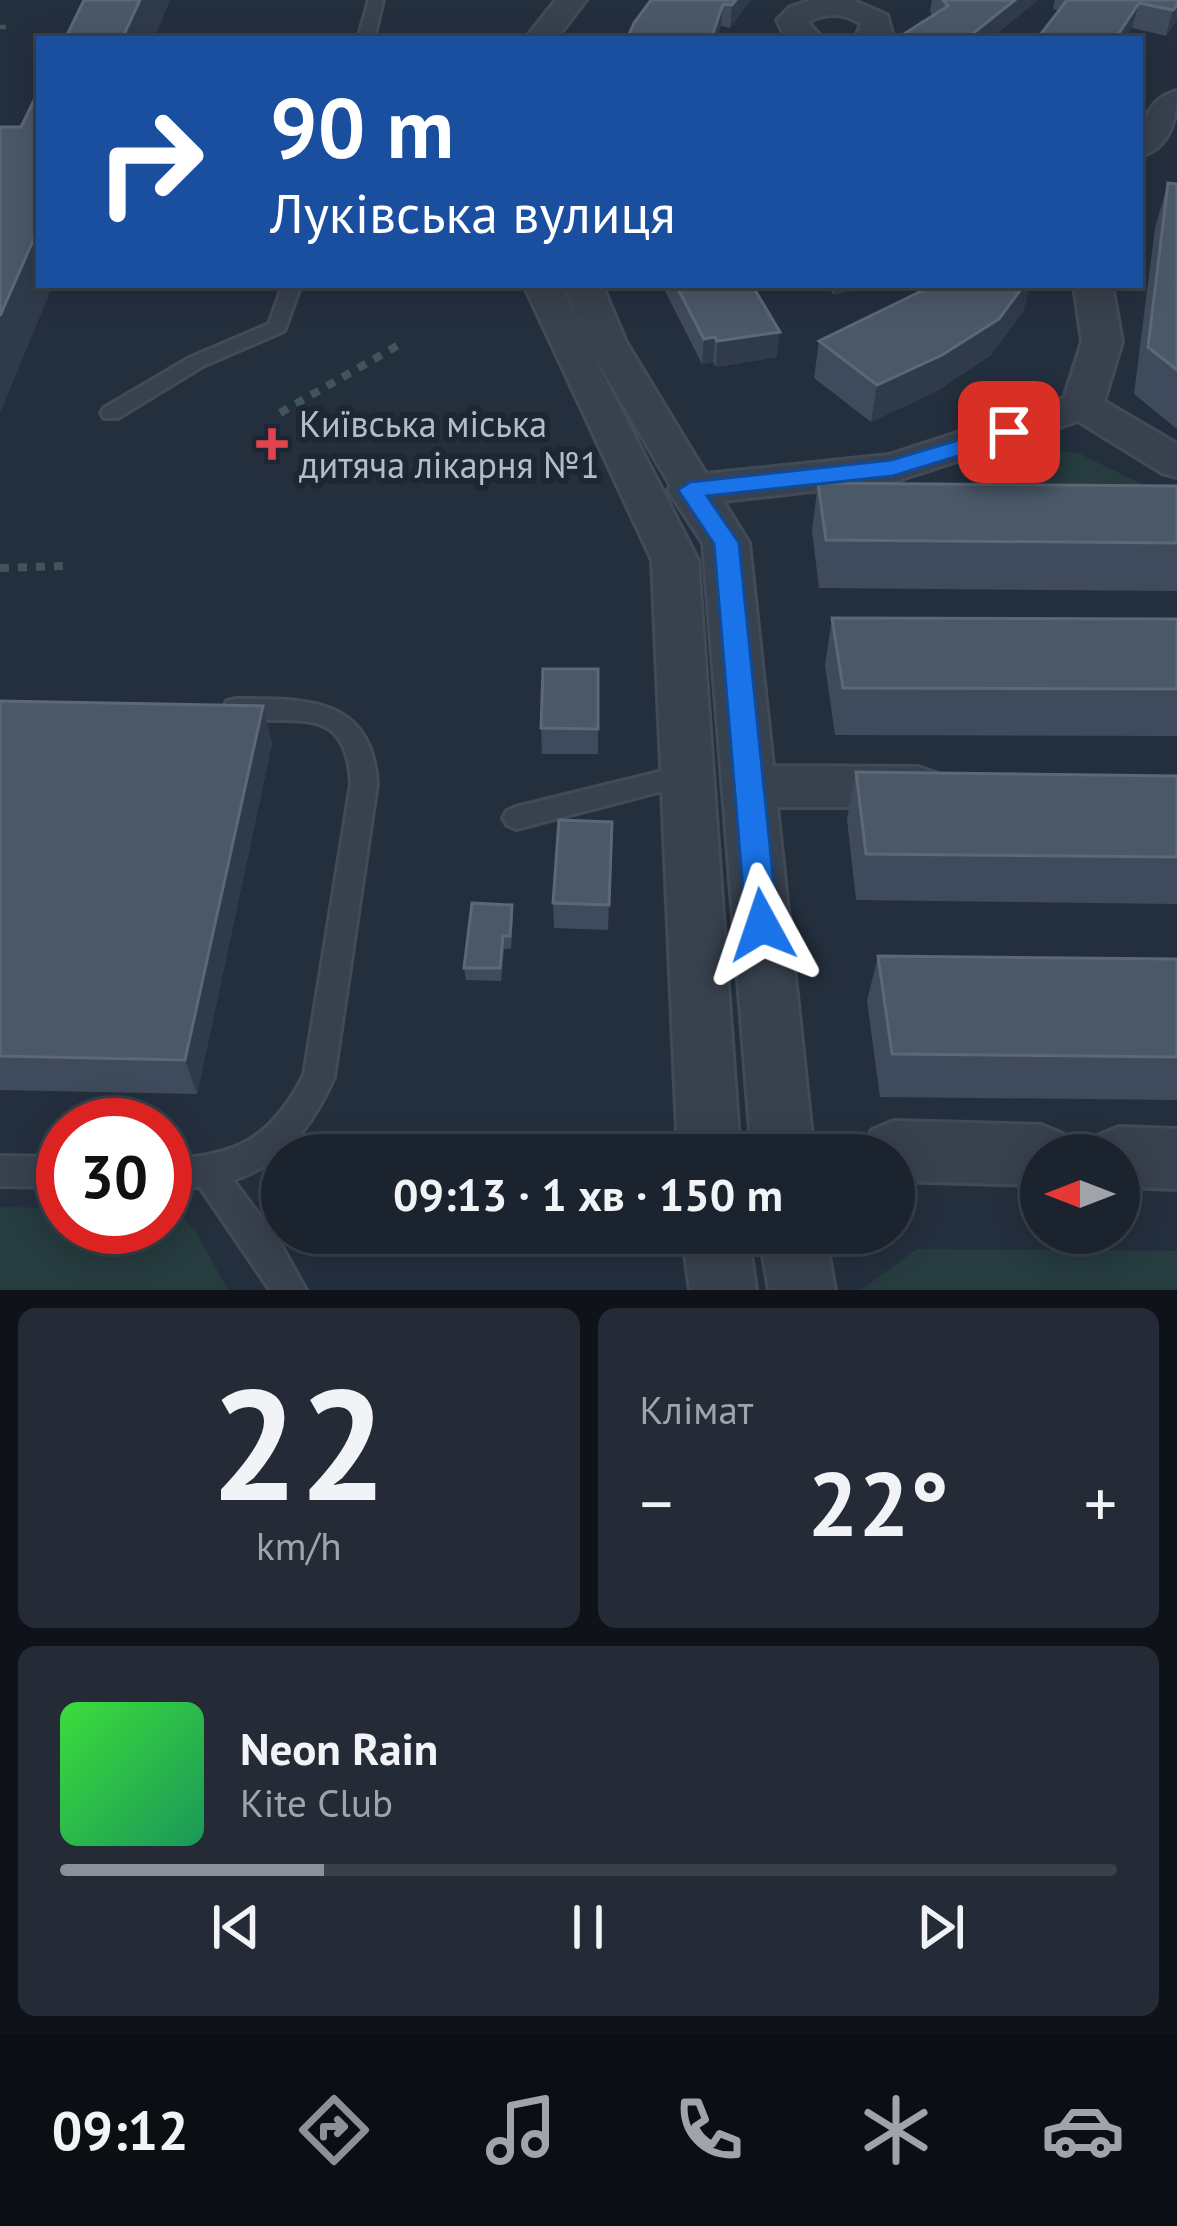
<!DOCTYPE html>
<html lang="uk">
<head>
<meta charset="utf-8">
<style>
	:root { --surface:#1b232e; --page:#242b36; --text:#f1f3f6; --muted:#a0a4aa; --line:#39404a; --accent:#8c9099 }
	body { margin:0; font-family:"PT Sans",sans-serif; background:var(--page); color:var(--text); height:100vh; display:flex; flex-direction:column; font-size:45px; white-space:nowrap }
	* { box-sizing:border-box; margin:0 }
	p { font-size:39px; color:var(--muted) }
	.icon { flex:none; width:66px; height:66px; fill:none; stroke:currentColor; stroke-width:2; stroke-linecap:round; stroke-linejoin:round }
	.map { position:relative; height:1290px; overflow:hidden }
	.details { display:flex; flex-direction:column; gap:18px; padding:18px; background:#0f1319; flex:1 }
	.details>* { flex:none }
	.hud { position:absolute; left:36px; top:36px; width:1107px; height:252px; border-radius:0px; box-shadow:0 6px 30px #0003,0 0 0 3px var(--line); background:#1a4fa0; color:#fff; overflow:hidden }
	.needle { width:78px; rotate:270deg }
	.tools { position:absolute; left:1020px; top:1134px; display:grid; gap:24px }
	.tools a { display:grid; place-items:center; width:120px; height:120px; border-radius:50%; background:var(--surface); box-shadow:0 6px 30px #0003,0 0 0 3px var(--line); font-size:60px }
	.speed { position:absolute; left:36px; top:1098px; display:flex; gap:24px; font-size:60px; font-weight:700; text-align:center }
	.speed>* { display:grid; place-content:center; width:156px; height:156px; border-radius:50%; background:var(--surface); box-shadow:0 6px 30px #0003,0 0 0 3px var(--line); line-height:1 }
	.speed .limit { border:18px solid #d22; background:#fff; color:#111 }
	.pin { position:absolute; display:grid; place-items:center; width:102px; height:102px; color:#fff; margin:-51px; border-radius:24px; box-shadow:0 6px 18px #0006 }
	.me { position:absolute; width:132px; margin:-66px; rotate:355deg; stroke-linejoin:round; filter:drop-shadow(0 0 9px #0008) }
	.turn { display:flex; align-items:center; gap:42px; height:252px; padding:0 36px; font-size:54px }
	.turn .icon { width:156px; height:156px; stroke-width:2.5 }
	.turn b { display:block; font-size:84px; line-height:102px }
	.big { font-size:90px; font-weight:800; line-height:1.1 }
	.details .widget { flex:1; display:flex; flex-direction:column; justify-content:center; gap:18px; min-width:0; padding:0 42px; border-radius:18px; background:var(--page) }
	.details .dial { align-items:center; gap:0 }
	.dial b { font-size:156px; line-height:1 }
	.song { display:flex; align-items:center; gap:36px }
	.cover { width:144px; height:144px; border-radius:18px; background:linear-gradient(135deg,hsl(120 70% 55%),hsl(150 70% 35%)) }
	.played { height:12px; border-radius:6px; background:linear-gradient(90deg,var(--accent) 25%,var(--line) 25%) }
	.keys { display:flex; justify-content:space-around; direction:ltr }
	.heat { display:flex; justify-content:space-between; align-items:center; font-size:66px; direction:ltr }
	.details .tiles { flex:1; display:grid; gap:18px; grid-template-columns:1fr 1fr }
	.widget:last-child { grid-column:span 2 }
	.trip { position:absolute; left:261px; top:1134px; width:654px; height:120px; border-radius:60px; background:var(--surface); box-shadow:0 6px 30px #0003,0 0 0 3px var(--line); font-weight:800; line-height:120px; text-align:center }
	.tab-bar { display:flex; height:192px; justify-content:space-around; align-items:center; background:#0b0e12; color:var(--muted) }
	.tab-bar .icon { width:84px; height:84px }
	.tab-bar .current { color:var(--accent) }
	.tab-bar b { font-size:54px; color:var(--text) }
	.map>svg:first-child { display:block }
	.green { fill:#263c3f }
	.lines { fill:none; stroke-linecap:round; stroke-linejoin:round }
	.service-casing { stroke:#414a57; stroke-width:6 }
	.minor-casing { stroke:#414a57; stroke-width:6 }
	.path-far1 { stroke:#3f5557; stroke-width:4.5; stroke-dasharray:6 6; stroke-linecap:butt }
	.path { stroke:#3f5557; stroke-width:8; stroke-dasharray:9 9; stroke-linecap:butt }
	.service { fill:#38414e; fill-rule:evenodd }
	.minor { fill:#38414e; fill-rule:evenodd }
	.wall { fill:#3f4b5c }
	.shaded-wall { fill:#2f3b4b }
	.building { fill:#4b5868; stroke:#5c6777; stroke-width:3 }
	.route { fill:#1a73e8; stroke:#114b97; stroke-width:3 }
	.health-dot { fill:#e0444e; stroke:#1d2633; stroke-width:4.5 }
	.labels { text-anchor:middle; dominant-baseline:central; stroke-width:12; stroke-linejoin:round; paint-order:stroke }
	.poi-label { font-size:36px; fill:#b4bcc9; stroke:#1d2633; text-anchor:start }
</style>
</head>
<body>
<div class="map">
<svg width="1177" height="1290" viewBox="0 0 1177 1290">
	<rect width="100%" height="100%" fill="#242f3e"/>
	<g class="green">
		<path d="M1063,451L1078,453L1148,487L985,485L1043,453Z"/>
		<path d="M0,1207L63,1208V1227H165V1211H178L197,1234L228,1290H0Z"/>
		<path d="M917,1249L1177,1251V1290H861Z"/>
	</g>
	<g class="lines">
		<defs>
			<g id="service">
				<path d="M369,0H383L374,39H358Z"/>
				<path d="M283,285H301L284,331L203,366L118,418H104L101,413L104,408L189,358L269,324Z"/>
				<path d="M236,699C306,699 372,697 377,784L334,1077C312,1126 285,1163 233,1180L278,1240L306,1290H270L200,1187L165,1189V1159C236,1157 271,1139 304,1075L351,784C347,694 285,731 227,715L224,708L227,701Z"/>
				<path d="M687,765L696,768L700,775L696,782L516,829L507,825L503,818L507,811L516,807Z"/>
				<path d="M0,1156L63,1157V1187L0,1186Z"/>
			</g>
			<g id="minor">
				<path d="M556,0H586L556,39H525Z"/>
				<path d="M812,0H852L887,15L892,33L888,39H855L861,24C844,13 826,12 808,22L823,39H786L777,20L790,7Z"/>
				<path d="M1177,91C1177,118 1170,148 1140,156C1140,128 1146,99 1177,91Z"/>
				<path d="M524,285H562L583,333L564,285H602L626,342L706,474L889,455L1064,398L1082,342L1074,285H1112L1122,342L1104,401L1177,444V477L1162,473L1078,421L893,482L723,501L749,543L773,766L918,767L936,773L944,787L936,801L918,807H777L814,1155H752L703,543L668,490L671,486L590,349L698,560L740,1155H678L652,560Z"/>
				<path d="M894,1121L1041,1125L1063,1134L1072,1155H1041V1185L894,1181V1155H864L863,1151L872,1130Z"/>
				<path d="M1119,1127L1177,1129V1189L1119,1187V1155H1088L1097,1136Z"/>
				<path d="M682,1233H748L756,1290H690Z"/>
				<path d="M759,1233H825L835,1290H769Z"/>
			</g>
		</defs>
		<use href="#service" class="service-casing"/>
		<use href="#minor" class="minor-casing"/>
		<path class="path-far1" d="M0,27H10"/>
		<g class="path">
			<path d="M280,413L402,343"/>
			<path d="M0,568L63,566"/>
		</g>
		<use href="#service" class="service"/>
		<use href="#minor" class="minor"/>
	</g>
	<g class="wall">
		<path d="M651,0H750L730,28L721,26Z"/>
		<path d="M932,0H1038L990,39H896L933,15L930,12Z"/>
		<path d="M1055,0H1177L1166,36L1053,9Z"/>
		<path d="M1168,183L1177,184V429L1134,394L1155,228Z"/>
		<path d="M662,285H752L777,357L716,367L713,362L702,364Z"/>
		<path d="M814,285H876L834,295L826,285L816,287Z"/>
		<path d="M1024,310L991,355L935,392L871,422L814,378L819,341Z"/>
		<path d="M818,483L1177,486V591L819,588L812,531Z"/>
		<path d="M832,618L1177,619V736L835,735L825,665Z"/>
		<path d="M598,669V754H542L541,728Z"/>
		<path d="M0,701L272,743L197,1094L0,1090Z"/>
		<path d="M856,772L1177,776V904L856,900L847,819Z"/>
		<path d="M612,822L608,930L554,928L553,903Z"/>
		<path d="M513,917L511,949H504L501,981L466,980L464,968Z"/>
		<path d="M878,956L1177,959V1100L880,1097L867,1001Z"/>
	</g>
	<g class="shaded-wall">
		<path d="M140,0H170L154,39H122Z"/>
		<path d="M736,0H750L730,28L732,5Z"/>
		<path d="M1015,0H1038L990,39H966Z"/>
		<path d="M1139,3L1132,28L1125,39H1115Z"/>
		<path d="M723,4L721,26L717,39H711Z"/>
		<path d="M1177,5V21L1166,36L1173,10Z"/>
		<path d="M39,227V285H53L0,413V316Z"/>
		<path d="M836,285H876L834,295Z"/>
		<path d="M1024,285H1030L1024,310L991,355L935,392L871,422L877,385Z"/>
		<path d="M780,332L777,357L716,367L717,341Z"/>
		<path d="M715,337L713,362L702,364L704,339Z"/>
		<path d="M263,706L272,743L197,1094L185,1060Z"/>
	</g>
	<g class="building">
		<path d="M84,0H140L122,39H65Z"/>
		<path d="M651,0H736L732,5L723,4L711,39H627L634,23Z"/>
		<path d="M943,0H1015L966,39H896L948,6Z"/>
		<path d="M1067,0H1177V5L1173,10L1139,3L1115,39H1037Z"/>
		<path d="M39,90V227L0,316V127H21Z"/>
		<path d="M1168,183L1177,184V370L1148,347Z"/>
		<path d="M676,285H752L780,332L717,341L715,337L704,339Z"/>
		<path d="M934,285H1024L999,319L942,355L877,385L819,341Z"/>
		<path d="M818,483L1177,486V543L826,540Z"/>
		<path d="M832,618L1177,619V689L843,688Z"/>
		<path d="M543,669H598V729L541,728Z"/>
		<path d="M0,701L263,706L185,1060L0,1056Z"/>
		<path d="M856,772L1177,776V857L866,854Z"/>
		<path d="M559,820L612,822L609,905L553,903Z"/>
		<path d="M472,903L512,905L510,936H503L500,968H464Z"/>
		<path d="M878,956L1177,959V1057L892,1054Z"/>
	</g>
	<path class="route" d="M1009,425L1020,432L1017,438L893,476L707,496L739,543L778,925L773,934L762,938L750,934L746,925L714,544L678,490L690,482L891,460Z"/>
	<path class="health-dot" d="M266 426h12v12h12v12h-12v12h-12v-12h-12v-12h12z"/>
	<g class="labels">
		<g class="poi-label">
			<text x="299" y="423">Київська міська<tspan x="299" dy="41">дитяча лікарня №1</tspan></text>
		</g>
	</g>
</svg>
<div class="tools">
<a><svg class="needle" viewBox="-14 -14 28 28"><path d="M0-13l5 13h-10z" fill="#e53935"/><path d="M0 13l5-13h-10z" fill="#a0a4aa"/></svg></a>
</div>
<div class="speed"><div class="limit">30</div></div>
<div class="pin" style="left:1009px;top:432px;background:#d93025"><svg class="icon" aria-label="arrive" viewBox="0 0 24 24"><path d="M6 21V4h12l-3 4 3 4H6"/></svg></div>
<svg class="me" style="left:762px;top:925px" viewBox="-20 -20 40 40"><path d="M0-17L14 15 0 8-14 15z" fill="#1a73e8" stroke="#fff" stroke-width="4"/></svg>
<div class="trip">09:13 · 1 хв · 150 m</div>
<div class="hud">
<div class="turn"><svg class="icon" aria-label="right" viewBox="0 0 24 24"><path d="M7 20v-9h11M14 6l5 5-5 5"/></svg><div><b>90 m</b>Луківська вулиця</div></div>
</div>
</div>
<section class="details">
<div class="tiles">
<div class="widget dial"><b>22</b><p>km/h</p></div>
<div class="widget"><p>Клімат</p>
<div class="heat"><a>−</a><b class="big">22°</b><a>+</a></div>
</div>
<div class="widget">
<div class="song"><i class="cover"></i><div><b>Neon Rain</b><p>Kite Club</p></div></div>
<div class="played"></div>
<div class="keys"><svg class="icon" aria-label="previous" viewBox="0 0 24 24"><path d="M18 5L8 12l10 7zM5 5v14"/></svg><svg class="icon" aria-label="pause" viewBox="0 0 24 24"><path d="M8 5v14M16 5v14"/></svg><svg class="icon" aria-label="next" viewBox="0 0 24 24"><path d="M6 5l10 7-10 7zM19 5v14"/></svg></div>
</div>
</div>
</section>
<nav class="tab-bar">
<b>09:12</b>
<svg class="icon current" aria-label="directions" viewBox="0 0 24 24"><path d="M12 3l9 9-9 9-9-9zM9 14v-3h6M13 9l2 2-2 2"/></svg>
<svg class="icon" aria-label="music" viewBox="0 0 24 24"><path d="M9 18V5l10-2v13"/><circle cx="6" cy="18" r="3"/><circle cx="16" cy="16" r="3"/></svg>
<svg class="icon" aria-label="phone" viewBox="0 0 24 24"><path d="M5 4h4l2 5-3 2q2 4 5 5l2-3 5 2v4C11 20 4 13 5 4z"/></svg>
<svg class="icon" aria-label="climate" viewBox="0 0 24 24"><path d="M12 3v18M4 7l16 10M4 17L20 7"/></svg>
<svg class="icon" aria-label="car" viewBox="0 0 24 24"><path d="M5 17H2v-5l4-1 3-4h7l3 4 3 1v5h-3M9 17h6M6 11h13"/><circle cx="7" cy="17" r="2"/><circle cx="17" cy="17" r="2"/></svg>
</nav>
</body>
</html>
